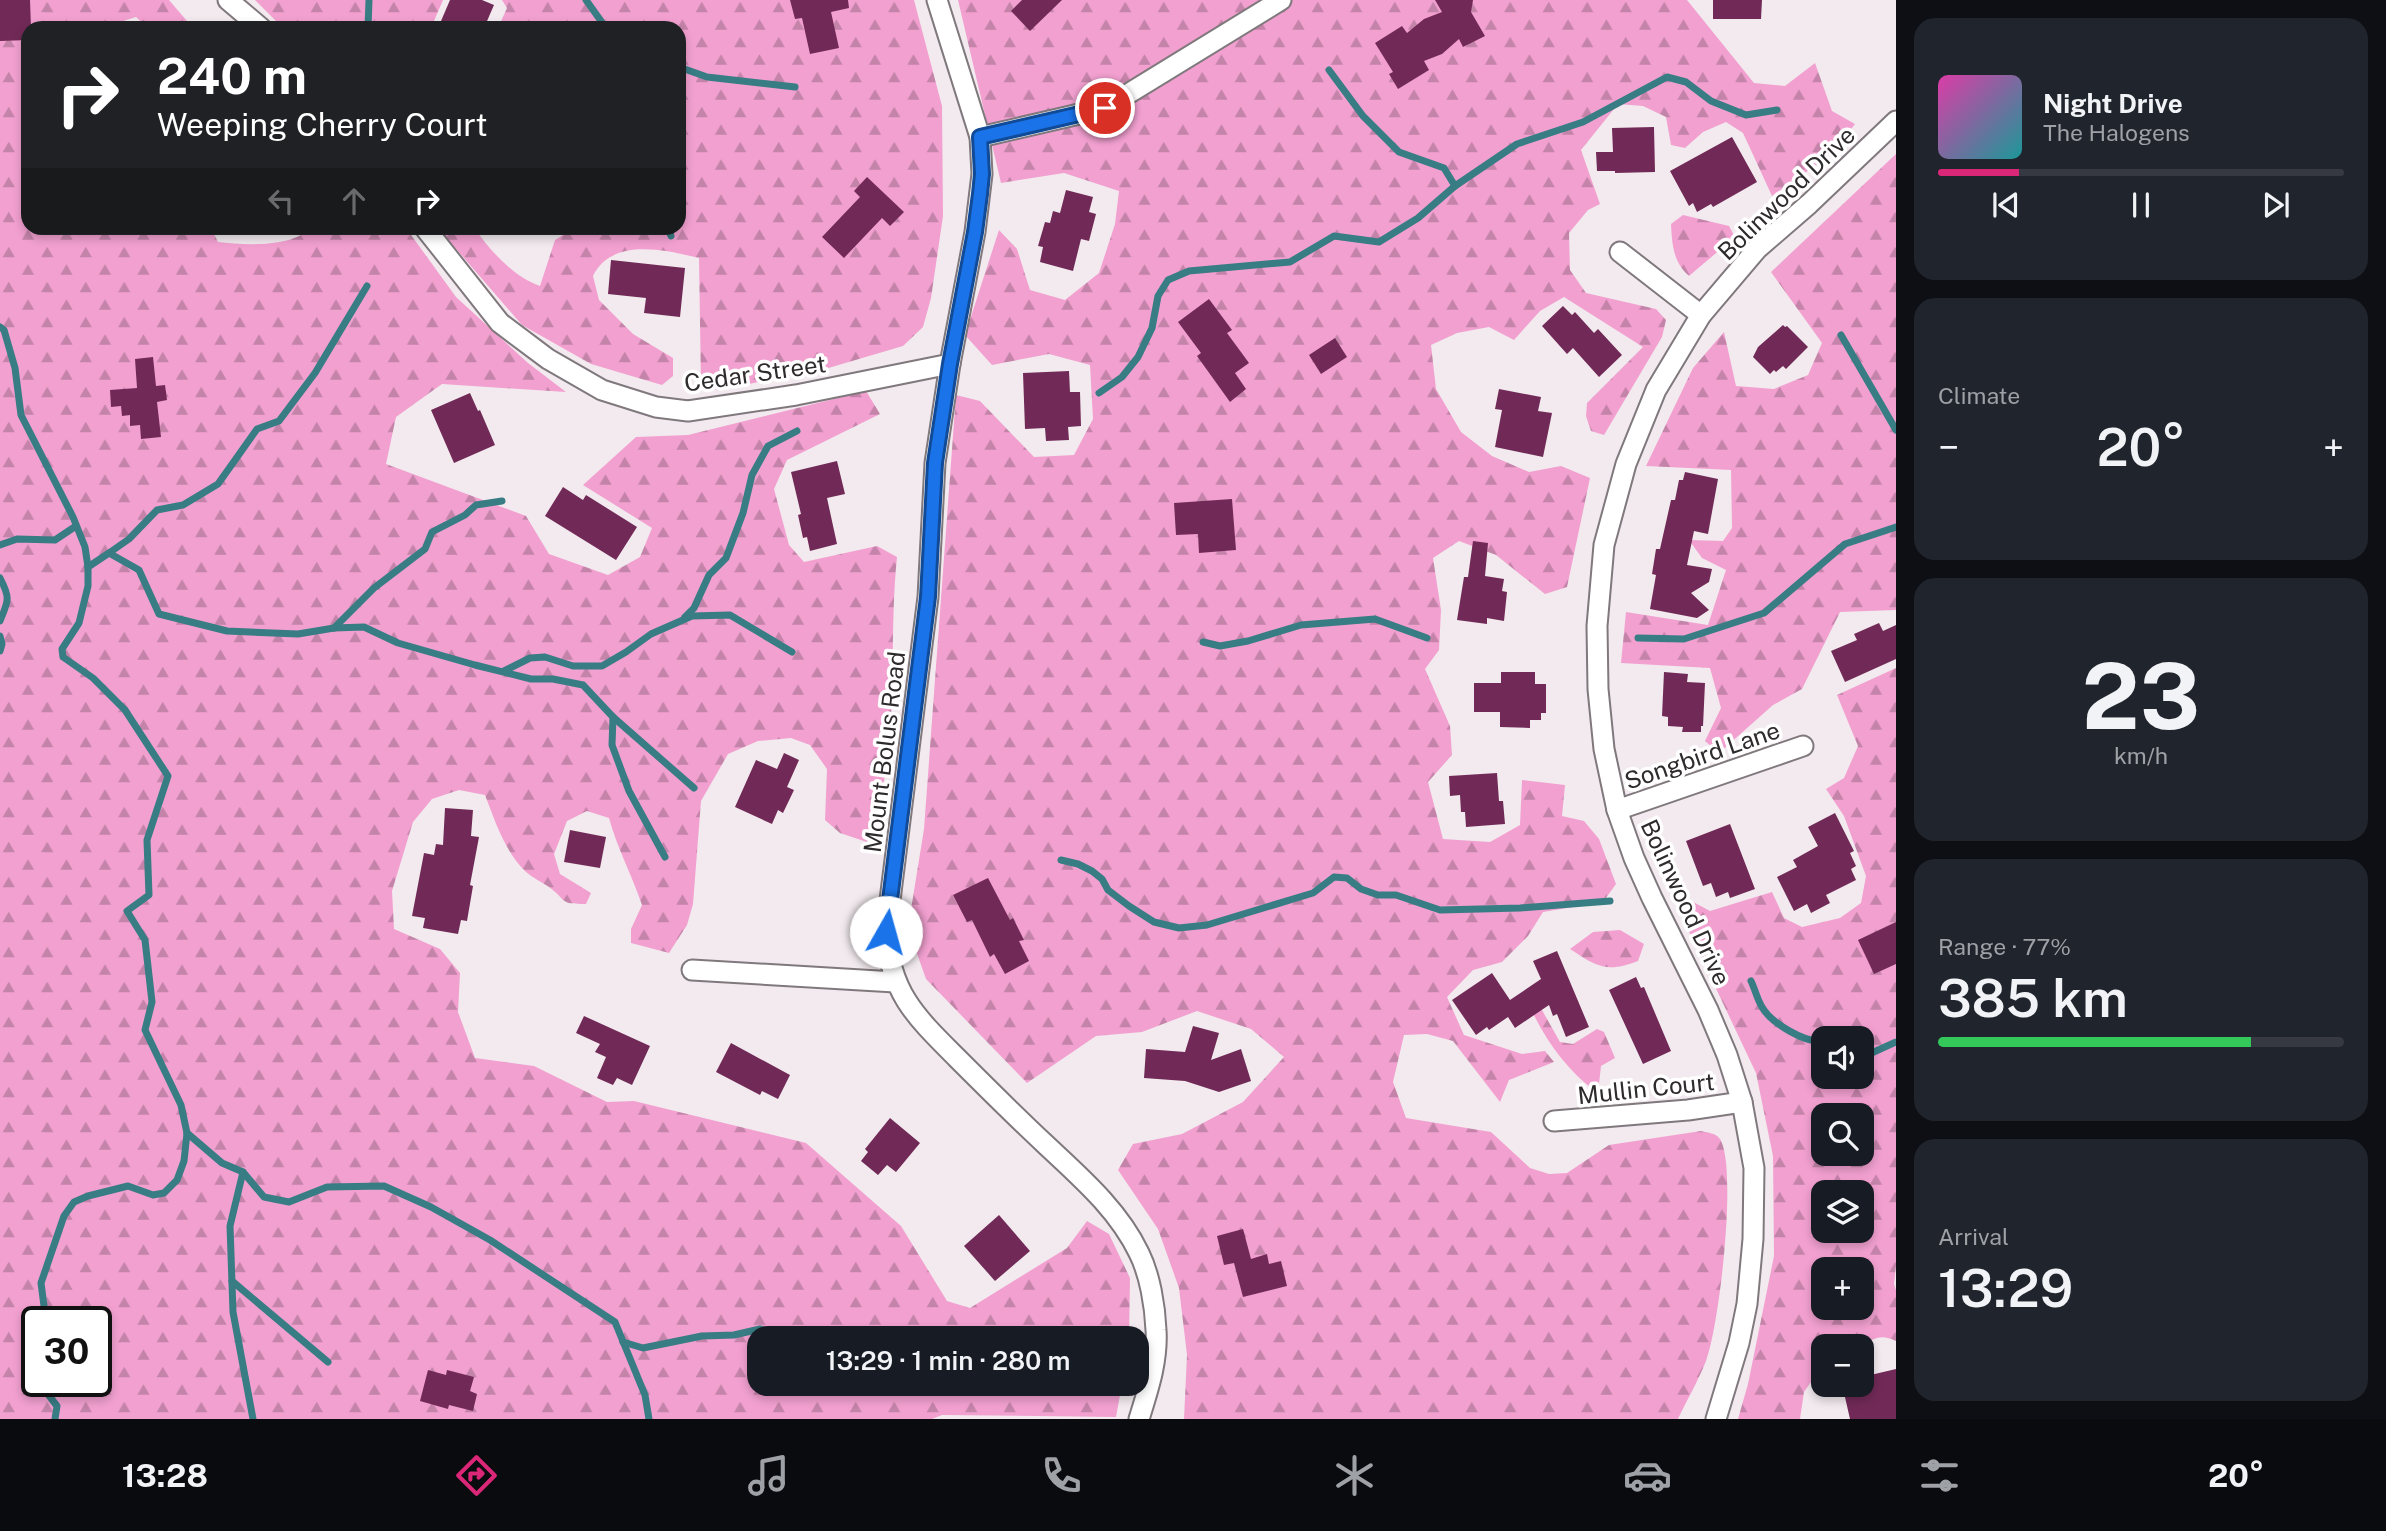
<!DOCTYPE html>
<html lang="en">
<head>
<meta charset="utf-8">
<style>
	:root { --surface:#171b24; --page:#20242c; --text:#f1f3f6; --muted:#9ea1a6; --line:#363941; --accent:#db2777 }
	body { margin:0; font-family:"Public Sans",sans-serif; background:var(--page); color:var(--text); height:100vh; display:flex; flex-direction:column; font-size:26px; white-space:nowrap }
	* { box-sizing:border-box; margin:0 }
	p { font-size:23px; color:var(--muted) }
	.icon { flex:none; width:38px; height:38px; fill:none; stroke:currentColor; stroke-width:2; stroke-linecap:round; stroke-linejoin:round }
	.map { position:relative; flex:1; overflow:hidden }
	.panel { display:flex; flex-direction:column; gap:18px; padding:18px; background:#0d0f14; width:490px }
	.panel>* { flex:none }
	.banner { position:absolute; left:21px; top:21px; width:665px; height:214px; border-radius:21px; box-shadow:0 4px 10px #0003; background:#202124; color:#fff; overflow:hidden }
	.tools { position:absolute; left:1811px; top:1026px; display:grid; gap:14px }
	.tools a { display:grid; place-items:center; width:63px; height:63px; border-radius:14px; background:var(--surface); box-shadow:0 4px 10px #0003; font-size:35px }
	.speed { position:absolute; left:21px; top:1306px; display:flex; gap:14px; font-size:35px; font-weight:700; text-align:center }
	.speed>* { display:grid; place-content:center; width:91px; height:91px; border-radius:50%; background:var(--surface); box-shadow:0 4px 10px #0003; line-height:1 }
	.speed .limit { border:4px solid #111; border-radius:10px; background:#fff; color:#111 }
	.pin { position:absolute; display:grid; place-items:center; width:60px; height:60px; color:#fff; margin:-30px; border:4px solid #fff; border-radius:50%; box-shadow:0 2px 7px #0007 }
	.me { position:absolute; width:77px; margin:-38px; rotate:7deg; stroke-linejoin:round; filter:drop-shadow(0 0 5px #0008) }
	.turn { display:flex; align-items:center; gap:24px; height:147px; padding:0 21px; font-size:32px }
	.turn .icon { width:91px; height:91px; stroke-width:2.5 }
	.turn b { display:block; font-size:49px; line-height:60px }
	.lanes { display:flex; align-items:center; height:66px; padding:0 21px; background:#0003; justify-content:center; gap:35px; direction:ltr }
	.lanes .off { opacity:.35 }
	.big { font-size:52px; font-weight:600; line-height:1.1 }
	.panel .tile { flex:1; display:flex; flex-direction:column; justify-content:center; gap:10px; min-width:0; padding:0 24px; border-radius:21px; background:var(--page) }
	.panel .dial { align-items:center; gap:0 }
	.dial b { font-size:91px; line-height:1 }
	.song { display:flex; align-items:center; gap:21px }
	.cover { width:84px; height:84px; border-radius:10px; background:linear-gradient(135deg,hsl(320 70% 55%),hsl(180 70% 35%)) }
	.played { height:7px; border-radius:4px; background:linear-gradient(90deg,var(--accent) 20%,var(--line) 20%) }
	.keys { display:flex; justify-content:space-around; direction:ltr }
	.heat { display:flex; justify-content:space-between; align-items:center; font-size:38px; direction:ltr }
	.charge { height:10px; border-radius:5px; background:linear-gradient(90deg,#34c759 77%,var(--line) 0) }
	.trip { position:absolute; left:747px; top:1326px; width:402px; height:70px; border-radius:21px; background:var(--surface); box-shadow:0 4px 10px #0003; font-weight:600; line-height:70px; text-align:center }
	.tabs { display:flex; height:112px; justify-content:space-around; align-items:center; background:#090b0e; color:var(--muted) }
	.tabs .icon { width:49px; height:49px }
	.tabs .selected { color:var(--accent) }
	.tabs b { font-size:32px; color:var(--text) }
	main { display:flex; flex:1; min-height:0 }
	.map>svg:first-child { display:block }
	.forest { fill:url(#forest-firs); fill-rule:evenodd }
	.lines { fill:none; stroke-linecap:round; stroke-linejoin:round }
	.stream { stroke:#387c84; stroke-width:7 }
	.building { fill:#712a57 }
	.street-casing { stroke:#7f787c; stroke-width:23 }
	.street { stroke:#fff; stroke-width:19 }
	.route-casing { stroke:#114b97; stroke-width:18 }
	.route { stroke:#1a73e8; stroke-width:12 }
	.labels { text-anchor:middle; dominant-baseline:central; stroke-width:7; stroke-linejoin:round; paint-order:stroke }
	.street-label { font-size:24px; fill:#2e2b2c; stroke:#fff }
</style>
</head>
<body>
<main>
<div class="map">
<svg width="1896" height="1419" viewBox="0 0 1896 1419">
	<defs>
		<pattern id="forest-firs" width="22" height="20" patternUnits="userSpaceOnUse" patternTransform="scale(1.75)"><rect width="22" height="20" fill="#f2a0d0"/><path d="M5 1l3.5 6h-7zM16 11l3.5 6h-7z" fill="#c483a9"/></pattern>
	</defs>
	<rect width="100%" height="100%" fill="#f2eaee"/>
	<g class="forest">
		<path d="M0,0H169L193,28H148L136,17L101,28H28V228H211L218,242C245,245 290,248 311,228H406L456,297L528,363L566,392L442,384L396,417L386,464L526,516L549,554L608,575L640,557L652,528L583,485L636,437L688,435L866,391L880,414L787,460L774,489L789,545L804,562L877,546L897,557C887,653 903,751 867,842L840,833L825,820L827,769L810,745L791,738L758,741L728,754L701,801L693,904L687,925L669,953L631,943V929L642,905C632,875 617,848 609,818L587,811L567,821L554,854L560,874L591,893L586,904C558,904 568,901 549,887C542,882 533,878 526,872C505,852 495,821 485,795L459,790L432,799L413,822L392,891L394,929L440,949L460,973L458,1012L475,1058L534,1066L607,1102L634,1101L806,1143L901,1226L947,1301L970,1308L1067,1248L1087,1221L1109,1234L1130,1278L1129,1339H760V1384H1122L1116,1417L942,1415L932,1419H0ZM37,1321H96V1381H37Z"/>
		<path d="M255,0H443L431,28H283Z"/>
		<path d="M502,0H914L942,106L943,216L931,298L923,327L903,346L825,369L718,390L701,386L699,258C665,250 612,237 593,276L599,300L633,334L673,358V376L662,385L591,364L522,325L438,228H474C491,251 512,276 540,286L555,240L574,228H679V28H498L507,8Z"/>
		<path d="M958,0H1687L1754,83L1785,86L1815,63L1832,111L1855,124L1832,154L1772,196L1743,133L1726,122L1703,132L1685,148L1671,145L1666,117L1643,106L1618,104L1581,150L1600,204L1588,210L1569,233L1570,270L1586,293L1656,309L1666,320L1662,337L1604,435L1591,431L1586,416L1587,403L1643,347L1564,297L1540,311L1514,340L1489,327L1457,333L1431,345L1436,389L1461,432L1492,456L1529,472L1561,466L1590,478L1567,587L1545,594L1496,555L1459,541L1433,558L1441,610L1439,650L1425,669L1450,726L1452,755L1428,782L1443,839L1490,842L1520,825L1522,780L1565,785L1562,816L1584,821L1599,839L1616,884L1603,902L1543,912L1528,936L1502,962L1473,970L1447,997L1464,1035L1522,1054L1545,1051L1554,1062L1509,1080L1500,1102L1453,1041L1427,1034L1404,1035L1393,1082L1406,1118L1491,1132L1530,1168L1549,1174L1567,1173L1609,1145L1701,1131C1708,1133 1716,1133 1720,1139C1738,1168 1719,1327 1706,1361C1698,1381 1687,1400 1678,1419H1184L1187,1355L1179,1288L1158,1229L1118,1170L1133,1144L1182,1134L1243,1102L1284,1057L1251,1029L1197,1011L1142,1032L1096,1036L1027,1083L926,979L908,928L924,829L956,395L980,401L1034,457L1074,455L1093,419L1090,365L1049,354L992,365L965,335L999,230L1017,249L1030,290L1065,300L1099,273L1115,224L1119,191L1064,173L1001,183Z"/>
		<path d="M1896,154V610L1840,612L1802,689L1773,705L1719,753L1705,741L1721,708L1710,668L1621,663L1626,612L1708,625L1726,570L1702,558L1689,540L1723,541L1732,528L1731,470L1646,466L1693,368L1724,332L1736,386L1774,389L1808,375L1822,343L1771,272Z"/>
		<path d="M1683,215L1729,226L1735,237L1689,276C1673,262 1672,244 1671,224Z"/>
		<path d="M1896,668V1266L1894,1284L1896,1290V1341C1878,1332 1874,1341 1858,1345C1848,1348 1834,1346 1824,1346L1823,1365L1804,1392L1800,1419H1738L1748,1384L1774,1256L1773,1156L1756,1073L1685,923L1682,896L1710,911L1772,892L1784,918L1802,927L1840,918L1861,903L1866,876L1844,816L1826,789L1844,778L1858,746L1837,695ZM1824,1038H1862V1076H1824ZM1824,1115H1862V1153H1824ZM1824,1192H1862V1230H1824ZM1824,1269H1862V1307H1824Z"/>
		<path d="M1620,930L1644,944L1638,961C1607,973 1597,967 1570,949L1593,932Z"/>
		<path d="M1538,1003L1560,1042L1573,1044L1597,1029L1604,1032L1615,1058L1601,1066L1598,1093C1568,1072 1546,1041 1531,1009Z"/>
	</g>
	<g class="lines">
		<g class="stream">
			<path d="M586,0L606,28"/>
			<path d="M368,28L369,0"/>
			<path d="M679,67L707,77L795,87"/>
			<path d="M1329,70L1363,116L1399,152L1444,168L1455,186"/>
			<path d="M668,228L671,236"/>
			<path d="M0,327L4,330L15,368L21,415L73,517L85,547L88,567V586L79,623L62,649L63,657L93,678L125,710L168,776L147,840L149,895L127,911L145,940L152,1002L145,1030L181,1105L187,1133L184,1161L177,1180L164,1193L153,1195L128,1186L88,1196L74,1202L64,1216L41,1283L46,1321"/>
			<path d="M1841,335L1896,430"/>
			<path d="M1099,393L1122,377L1138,357L1152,328L1158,296L1168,280L1189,271L1290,262L1334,236L1379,242L1418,218L1455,186L1517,144L1583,122L1667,77L1686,82L1711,101L1746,115L1777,110"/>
			<path d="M0,545L17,539L55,540L76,526"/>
			<path d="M109,553L129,539L157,510L183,505L218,484L257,429L279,421L315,373L367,286"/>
			<path d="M88,567L109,553L139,570L159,614L227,631L298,634L334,628L364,627L398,643L475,665L531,679H553L583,685L613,717L612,745L629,791L665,857"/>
			<path d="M0,578C11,599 8,601 0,621"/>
			<path d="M685,617L694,608L709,575L726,558L743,513L752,475L768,446L797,431"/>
			<path d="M334,628L374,588L425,549L432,532L465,515L476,505L502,501"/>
			<path d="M0,636L2,644L0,651"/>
			<path d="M1638,638L1684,639L1764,613L1845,544L1896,527"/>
			<path d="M1203,642L1220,646L1248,641L1301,625L1375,619L1427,638"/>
			<path d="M504,671L530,658L545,657L573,666H602L626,652L651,634L692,616L730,615L792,652"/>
			<path d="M613,717L694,788"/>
			<path d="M1061,860L1078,864L1092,871L1102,879L1108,890L1129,906L1154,922L1179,928L1207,925L1313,893L1334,877L1347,878L1361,889L1378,895H1396L1440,910L1520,908L1610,901"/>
			<path d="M1751,981C1755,989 1757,999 1762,1007C1771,1023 1806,1044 1824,1041"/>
			<path d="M1838,1038H1843"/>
			<path d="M1862,1054L1865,1056L1896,1042"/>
			<path d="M187,1133L222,1163L243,1172L264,1197L289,1202L327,1187L384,1186L431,1207L490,1240L615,1322L645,1395L649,1419"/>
			<path d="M243,1172L230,1226L233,1312L253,1419"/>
			<path d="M232,1281L328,1362"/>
			<path d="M623,1342L643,1348L702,1336L734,1335L760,1329L781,1334L866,1331L944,1339"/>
			<path d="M46,1381L44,1389L57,1406L55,1419"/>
		</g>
	</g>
	<g class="building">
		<path d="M0,0H30L31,28H28V40L0,41Z"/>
		<path d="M450,0H482L494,5L484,28H438Z"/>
		<path d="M790,0H848L849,8L831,12L839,48L810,54L802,18L795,19Z"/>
		<path d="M1022,0H1062L1030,31L1011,11Z"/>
		<path d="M1435,0H1473L1471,12L1485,36L1463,47L1459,39L1442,54L1424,61L1429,70L1398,89L1389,74L1393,72L1375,43L1402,26L1407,33L1424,19L1442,12Z"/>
		<path d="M1713,0H1762L1761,19H1713Z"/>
		<path d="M1654,127L1655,172L1615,173V171H1597L1596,152H1613L1612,128Z"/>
		<path d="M1732,137L1757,182L1713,207L1711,204L1697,212L1693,203L1689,206L1670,171Z"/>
		<path d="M867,177L904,212L890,226L882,218L844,258L822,237L860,197L854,191Z"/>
		<path d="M1066,190L1093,197L1089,212L1096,214L1089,241L1081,239L1073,271L1040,262L1043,247L1038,246L1045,222L1050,223L1053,211L1060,213Z"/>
		<path d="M611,260L685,268L680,317L644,313L646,298L608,294Z"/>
		<path d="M1209,299L1232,330L1227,333L1249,363L1235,373L1246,389L1230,402L1197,356L1201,353L1178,322Z"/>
		<path d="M1563,306L1572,315L1575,312L1594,333L1598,329L1622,355L1599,377L1573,348L1567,354L1542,326Z"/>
		<path d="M1783,325L1785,327L1787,326L1808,347L1786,369L1783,366L1776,372L1774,370L1770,374L1753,357L1758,347Z"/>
		<path d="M1335,338L1347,357L1321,374L1309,355Z"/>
		<path d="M153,357L156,386L165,385L167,400L157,402L161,437L141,439L140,425L130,426V415L122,416L121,406L111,407L110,390L137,388L135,359Z"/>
		<path d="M1069,371L1070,392H1080L1081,426L1068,427L1069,440L1046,441L1045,428L1025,429L1023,373Z"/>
		<path d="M1499,389L1541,397L1538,411L1552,413L1543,457L1495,447L1502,410L1495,409Z"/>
		<path d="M470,393L478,411L480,410L495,445L454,463L431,410Z"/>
		<path d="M837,461L845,494L827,498L837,544L810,551L807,537L803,538L798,515L801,514L791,472Z"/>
		<path d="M1685,472L1718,479L1708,534L1694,531L1687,565L1712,569L1709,582L1691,593L1709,610L1697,618L1650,609L1656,575L1652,574L1656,549H1660L1671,500H1675L1679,480H1683Z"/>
		<path d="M563,487L583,500L586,495L637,527L616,560L545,516Z"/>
		<path d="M1232,499L1236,550L1199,553L1198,534L1176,535L1174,503Z"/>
		<path d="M1473,541L1488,543L1485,576L1504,579L1502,591L1507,592L1504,621L1487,618V624L1457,620L1464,577H1468Z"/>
		<path d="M1879,623L1883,631L1896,625V659L1845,682L1831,651L1857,640L1854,634Z"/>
		<path d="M1501,672H1535V684H1546V713H1541V720H1530V728L1500,727V712H1474V683H1501Z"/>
		<path d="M1664,672L1688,674L1687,682L1705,683L1703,726H1701V732H1682L1683,727L1668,726V717L1662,716Z"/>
		<path d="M784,753L799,760L787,787L794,790L783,813L778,810L772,824L735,807L756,760L777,769Z"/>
		<path d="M1497,773L1499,801H1503L1505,824L1466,827L1465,812H1461L1460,795L1450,796L1449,776Z"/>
		<path d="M445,808L473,810L471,836L479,837L470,885L473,886L467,921L461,920L458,934L423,928L425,918L412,916L424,853L434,855L436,844L443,845Z"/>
		<path d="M1835,813L1854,851L1850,853L1856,866L1851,869L1856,880L1826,895L1830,903L1811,913L1807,904L1794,911L1777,877L1797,867L1793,860L1818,846L1808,827Z"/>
		<path d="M1730,824L1755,889L1730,898L1728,892L1716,897L1711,883L1703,886L1686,841Z"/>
		<path d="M570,830L606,837L600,868L564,862Z"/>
		<path d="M988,878L1010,920L1013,918L1024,940L1019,941L1029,961L1005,974L994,954L990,957L972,920L967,922L953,895Z"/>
		<path d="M1896,922V964L1874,974L1858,940Z"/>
		<path d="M1557,951L1589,1027L1566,1037L1557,1014L1553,1016L1549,1005L1515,1028L1508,1017L1489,1030L1487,1027L1476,1035L1452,1000L1492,973L1510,1000L1541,979L1533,961Z"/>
		<path d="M1636,977L1641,988L1644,987L1671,1051L1643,1064L1609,990Z"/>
		<path d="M584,1016L650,1046L632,1085L617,1078L613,1085L597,1078L606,1057L595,1052L600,1044L576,1033Z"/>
		<path d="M1193,1026L1219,1033L1211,1060L1241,1049L1251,1081L1219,1092L1185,1081L1144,1078L1146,1049L1185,1052Z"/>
		<path d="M731,1043L790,1075L778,1099L762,1091L760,1095L716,1072Z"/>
		<path d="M890,1118L920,1143L896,1172L887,1165L878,1175L861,1161L868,1152L865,1149Z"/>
		<path d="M999,1215L1030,1251L995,1281L964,1246Z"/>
		<path d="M1243,1229L1251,1259L1267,1254L1269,1264L1281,1261L1287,1286L1243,1297L1234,1263L1224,1265L1217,1236Z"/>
		<path d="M1896,1369V1419H1850L1842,1384H1862V1377Z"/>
		<path d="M428,1370L446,1375L447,1370L474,1377L470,1391L477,1394L473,1411L449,1405L448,1409L420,1401Z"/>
	</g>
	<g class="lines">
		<defs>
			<g id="street">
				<path d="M228,0L261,28"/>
				<path d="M937,0L980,137L982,174L975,232L950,364L935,463L928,597L886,932C890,993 916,1017 957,1058C986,1087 1015,1116 1045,1144C1079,1176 1118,1209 1139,1253C1150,1275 1155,1306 1156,1330C1158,1361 1148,1390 1139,1419"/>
				<path d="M980,137L1105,108L1281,0"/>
				<path d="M425,228L500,323L548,359L602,390L656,407L688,411L796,395L950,364"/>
				<path d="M1620,252L1701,315"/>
				<path d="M1617,810L1803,746"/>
				<path d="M692,970L895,982"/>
				<path d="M1554,1121L1688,1110L1742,1102"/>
				<path d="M1716,1419L1739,1343L1747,1304L1753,1239L1754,1168L1742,1102L1727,1055L1708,1010L1652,898L1634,858L1617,810L1604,749L1598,689L1597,626L1604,545L1626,464L1656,390L1701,315L1757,249L1809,204L1896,121"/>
			</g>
		</defs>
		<use href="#street" class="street-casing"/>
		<use href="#street" class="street"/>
	</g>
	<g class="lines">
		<defs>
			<path id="route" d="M886,932L928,597L935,463L950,364L975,232L980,194L982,174L980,137L1105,108"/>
		</defs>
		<use href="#route" class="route-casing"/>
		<use href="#route" class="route"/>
	</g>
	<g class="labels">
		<g class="street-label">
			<text transform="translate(1786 193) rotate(-44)">Bolinwood Drive</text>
			<text transform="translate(755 373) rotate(-8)">Cedar Street</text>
			<text transform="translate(884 752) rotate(-83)">Mount Bolus Road</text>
			<text transform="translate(1702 755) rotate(-19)">Songbird Lane</text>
			<text transform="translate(1686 902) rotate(65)">Bolinwood Drive</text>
			<text transform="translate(1646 1088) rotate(-6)">Mullin Court</text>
		</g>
	</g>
</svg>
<div class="tools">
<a><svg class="icon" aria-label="sound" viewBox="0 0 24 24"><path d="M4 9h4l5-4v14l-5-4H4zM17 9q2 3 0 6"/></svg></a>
<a><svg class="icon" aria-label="search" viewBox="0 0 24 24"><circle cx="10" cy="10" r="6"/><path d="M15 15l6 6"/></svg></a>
<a><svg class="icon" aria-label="layers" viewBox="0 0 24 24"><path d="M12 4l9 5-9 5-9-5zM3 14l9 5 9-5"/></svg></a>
<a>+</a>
<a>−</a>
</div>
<div class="speed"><div class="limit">30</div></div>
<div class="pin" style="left:1105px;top:108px;background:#d93025"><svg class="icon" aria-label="arrive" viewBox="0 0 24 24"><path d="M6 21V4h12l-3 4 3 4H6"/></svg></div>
<svg class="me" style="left:886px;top:932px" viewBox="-20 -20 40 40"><circle r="19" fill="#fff"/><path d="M0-13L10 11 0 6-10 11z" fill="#1a73e8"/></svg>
<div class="trip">13:29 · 1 min · 280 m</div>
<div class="banner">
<div class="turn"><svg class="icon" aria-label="right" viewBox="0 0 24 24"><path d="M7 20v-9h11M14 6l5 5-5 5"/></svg><div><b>240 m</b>Weeping Cherry Court</div></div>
<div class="lanes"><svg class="icon off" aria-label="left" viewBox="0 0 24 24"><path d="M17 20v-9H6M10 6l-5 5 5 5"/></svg><svg class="icon off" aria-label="ahead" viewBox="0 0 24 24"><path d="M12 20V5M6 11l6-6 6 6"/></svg><svg class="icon" aria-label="right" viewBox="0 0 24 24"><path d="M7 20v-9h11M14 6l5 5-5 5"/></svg></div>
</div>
</div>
<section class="panel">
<div class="tile">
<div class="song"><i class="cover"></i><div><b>Night Drive</b><p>The Halogens</p></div></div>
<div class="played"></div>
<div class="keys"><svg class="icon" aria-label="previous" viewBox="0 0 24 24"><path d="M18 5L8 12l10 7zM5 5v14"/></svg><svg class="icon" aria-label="pause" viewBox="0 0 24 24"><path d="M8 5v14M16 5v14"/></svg><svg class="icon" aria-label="next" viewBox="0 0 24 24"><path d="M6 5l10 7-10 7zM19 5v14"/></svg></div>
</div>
<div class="tile"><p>Climate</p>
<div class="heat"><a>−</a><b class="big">20°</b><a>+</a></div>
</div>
<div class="tile dial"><b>23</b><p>km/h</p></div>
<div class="tile"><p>Range · 77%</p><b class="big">385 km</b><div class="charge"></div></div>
<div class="tile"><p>Arrival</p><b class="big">13:29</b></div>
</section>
</main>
<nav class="tabs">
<b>13:28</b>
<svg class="icon selected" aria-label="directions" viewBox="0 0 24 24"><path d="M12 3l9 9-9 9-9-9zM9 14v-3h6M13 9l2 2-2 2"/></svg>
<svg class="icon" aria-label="music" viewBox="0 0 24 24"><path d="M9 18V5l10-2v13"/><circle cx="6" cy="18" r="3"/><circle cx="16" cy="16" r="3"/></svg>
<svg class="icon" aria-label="phone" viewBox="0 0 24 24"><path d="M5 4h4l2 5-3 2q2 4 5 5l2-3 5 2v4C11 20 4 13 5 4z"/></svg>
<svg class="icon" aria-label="climate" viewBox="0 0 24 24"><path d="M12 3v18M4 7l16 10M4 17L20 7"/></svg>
<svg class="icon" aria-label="car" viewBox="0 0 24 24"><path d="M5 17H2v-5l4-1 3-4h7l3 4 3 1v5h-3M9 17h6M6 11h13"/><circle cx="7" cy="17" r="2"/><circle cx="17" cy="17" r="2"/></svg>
<svg class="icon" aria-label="filters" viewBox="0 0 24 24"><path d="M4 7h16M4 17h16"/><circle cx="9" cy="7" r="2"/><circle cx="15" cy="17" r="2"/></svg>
<b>20°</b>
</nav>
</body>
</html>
